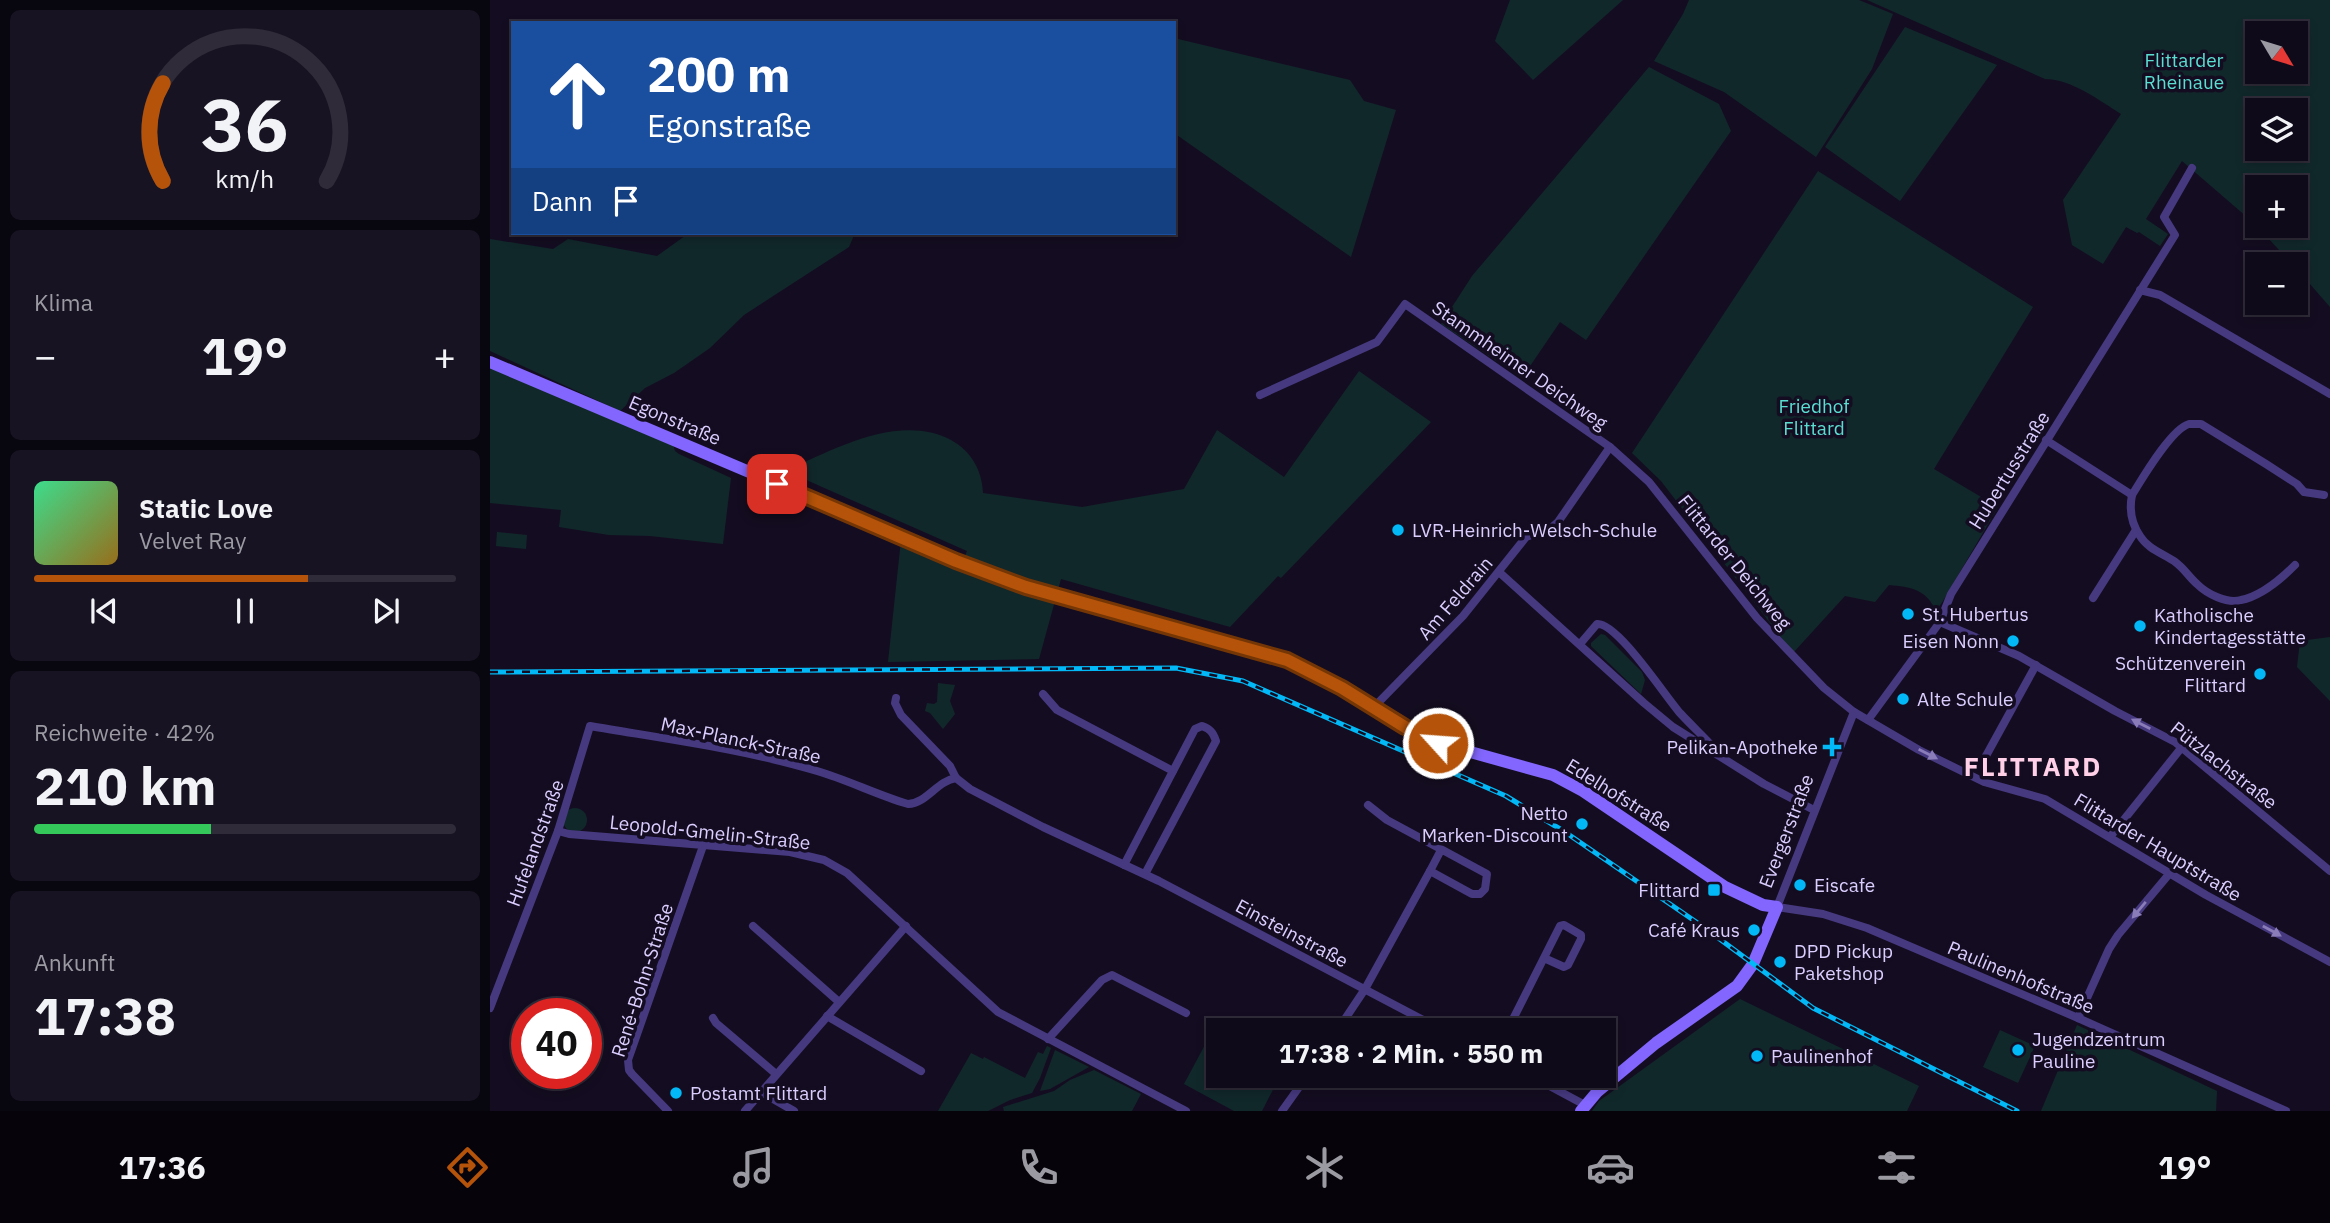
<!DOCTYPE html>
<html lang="de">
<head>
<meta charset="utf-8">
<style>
	:root { --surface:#0f0a19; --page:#181322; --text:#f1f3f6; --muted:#9b9aa2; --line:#2f2b38; --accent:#b45309 }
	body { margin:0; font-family:"IBM Plex Sans",sans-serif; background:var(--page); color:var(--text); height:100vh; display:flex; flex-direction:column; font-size:26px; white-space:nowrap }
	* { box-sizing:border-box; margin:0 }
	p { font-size:23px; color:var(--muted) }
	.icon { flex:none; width:38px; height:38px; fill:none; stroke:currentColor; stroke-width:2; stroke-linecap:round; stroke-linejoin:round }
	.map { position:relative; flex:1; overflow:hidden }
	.side { display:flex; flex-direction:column; gap:10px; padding:10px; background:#08060e; width:490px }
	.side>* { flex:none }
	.top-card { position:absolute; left:21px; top:21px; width:665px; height:214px; border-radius:0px; box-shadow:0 4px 10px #0003,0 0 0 2px var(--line); background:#1a4fa0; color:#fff; overflow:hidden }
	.needle { width:46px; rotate:128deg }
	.fabs { position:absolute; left:1755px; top:21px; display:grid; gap:14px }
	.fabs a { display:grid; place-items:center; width:63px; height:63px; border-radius:0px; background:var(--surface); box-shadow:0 4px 10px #0003,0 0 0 2px var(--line); font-size:35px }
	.speed { position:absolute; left:21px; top:998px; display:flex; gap:14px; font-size:35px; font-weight:700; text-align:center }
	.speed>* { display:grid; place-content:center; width:91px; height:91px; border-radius:50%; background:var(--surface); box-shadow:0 4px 10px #0003,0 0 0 2px var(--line); line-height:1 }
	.speed .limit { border:10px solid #d22; background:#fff; color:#111 }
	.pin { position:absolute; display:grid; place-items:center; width:60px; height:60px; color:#fff; margin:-30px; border-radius:14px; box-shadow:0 4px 10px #0006 }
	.me { position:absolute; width:77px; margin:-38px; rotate:296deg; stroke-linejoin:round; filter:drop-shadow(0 0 5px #0008) }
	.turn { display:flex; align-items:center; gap:24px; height:147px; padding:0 21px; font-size:32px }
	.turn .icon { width:91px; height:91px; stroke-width:2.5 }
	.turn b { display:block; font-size:49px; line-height:60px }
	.then { display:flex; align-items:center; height:66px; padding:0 21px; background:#0003; gap:14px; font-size:26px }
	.big { font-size:52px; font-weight:700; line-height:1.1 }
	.side .card { flex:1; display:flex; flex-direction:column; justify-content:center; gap:10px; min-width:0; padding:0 24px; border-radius:10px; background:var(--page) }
	.side .dial { align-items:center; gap:0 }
	.dial svg { height:182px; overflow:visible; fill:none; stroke:var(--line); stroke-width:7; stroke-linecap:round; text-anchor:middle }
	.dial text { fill:var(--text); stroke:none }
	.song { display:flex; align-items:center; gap:21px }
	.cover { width:84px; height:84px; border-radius:10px; background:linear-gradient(135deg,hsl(150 70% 55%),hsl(40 70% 35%)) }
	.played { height:7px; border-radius:4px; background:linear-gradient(90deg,var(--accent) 65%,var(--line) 65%) }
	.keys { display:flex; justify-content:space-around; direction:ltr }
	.heat { display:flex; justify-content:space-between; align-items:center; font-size:38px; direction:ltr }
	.charge { height:10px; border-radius:5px; background:linear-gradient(90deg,#34c759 42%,var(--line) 0) }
	.trip { position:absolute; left:716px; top:1018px; width:410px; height:70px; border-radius:0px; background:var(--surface); box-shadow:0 4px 10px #0003,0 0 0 2px var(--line); font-weight:700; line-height:70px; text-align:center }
	.tab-bar { display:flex; height:112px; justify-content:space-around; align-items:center; background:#06040a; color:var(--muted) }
	.tab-bar .icon { width:49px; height:49px }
	.tab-bar .selected { color:var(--accent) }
	.tab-bar b { font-size:32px; color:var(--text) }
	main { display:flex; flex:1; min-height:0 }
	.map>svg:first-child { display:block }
	.green { fill:#11282b; fill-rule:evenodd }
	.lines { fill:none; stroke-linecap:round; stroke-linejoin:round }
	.street { stroke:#473980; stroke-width:8 }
	.secondary { stroke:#8266fd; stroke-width:12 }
	.rail-casing { stroke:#02b8f6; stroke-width:5 }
	.rail { stroke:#140d21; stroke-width:2.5; stroke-dasharray:8; stroke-linecap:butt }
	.oneway { fill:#8a7cb9 }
	.route-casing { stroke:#753606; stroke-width:18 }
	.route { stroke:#b45309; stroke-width:12 }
	.poi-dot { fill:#02b8f6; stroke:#140d21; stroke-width:2.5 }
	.labels { text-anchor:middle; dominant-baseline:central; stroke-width:7; stroke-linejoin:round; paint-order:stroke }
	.park-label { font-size:19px; fill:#5bded2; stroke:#140d21 }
	.street-label { font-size:19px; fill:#dbceff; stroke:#140d21 }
	.poi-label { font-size:19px; fill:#dbceff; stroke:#140d21; text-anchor:start }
	.district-label { font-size:26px; font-weight:bold; letter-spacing:2px; fill:#ffd0e7; stroke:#140d21 }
</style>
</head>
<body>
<main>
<section class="side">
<div class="card dial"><svg viewBox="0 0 100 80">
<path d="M14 69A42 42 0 1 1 86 69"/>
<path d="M14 69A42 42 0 0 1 14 26" stroke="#b45309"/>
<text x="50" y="56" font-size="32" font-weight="700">36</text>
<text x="50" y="72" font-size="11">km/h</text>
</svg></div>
<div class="card"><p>Klima</p>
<div class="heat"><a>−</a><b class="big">19°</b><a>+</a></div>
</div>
<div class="card">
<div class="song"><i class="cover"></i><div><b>Static Love</b><p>Velvet Ray</p></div></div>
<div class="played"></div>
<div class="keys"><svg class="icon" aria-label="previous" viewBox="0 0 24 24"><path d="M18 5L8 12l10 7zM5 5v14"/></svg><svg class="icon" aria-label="pause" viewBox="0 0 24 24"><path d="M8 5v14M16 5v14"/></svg><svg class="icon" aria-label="next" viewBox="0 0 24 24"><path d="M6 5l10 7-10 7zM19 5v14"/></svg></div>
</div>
<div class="card"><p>Reichweite · 42%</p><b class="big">210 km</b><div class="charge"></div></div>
<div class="card"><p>Ankunft</p><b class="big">17:38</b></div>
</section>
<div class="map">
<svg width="1840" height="1111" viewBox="0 0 1840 1111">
	<rect width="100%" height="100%" fill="#140d21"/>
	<g class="green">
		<path d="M1020,0H1133L1043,80L1005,41Z"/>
		<path d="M1199,0H1369L1403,14L1382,69L1326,157L1234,92L1164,61L1193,14Z"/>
		<path d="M1377,0H1840V307L1806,268V264H1802L1765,224L1692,161L1656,219L1678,234L1670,246L1649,232L1647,233L1636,227L1613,264L1582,245L1573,200L1631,114C1609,100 1581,79 1555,79ZM1768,33H1806V72H1768ZM1768,110H1806V149H1768ZM1768,187H1806V226H1768Z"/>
		<path d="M1415,27L1507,65L1410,201L1335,147Z"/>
		<path d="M684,38L860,80L874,101L906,110L861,257L684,133Z"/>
		<path d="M1159,67L1229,104L1241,131L1096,340L1070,322L1032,378L951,324L982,276Z"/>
		<path d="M1328,171L1543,307L1444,469L1508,507L1453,601L1446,611C1436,589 1421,587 1399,585L1385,602L1355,596L1303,653L1171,481L1142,453Z"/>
		<path d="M199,233H365L359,247L254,315L220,348L184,373L155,388L130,411L0,351V239L63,249L78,239L167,256Z"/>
		<path d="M0,367L183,444L185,451L189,454L241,478L233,544L160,536L119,535L69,527L71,510L0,503Z"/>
		<path d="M869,371L941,422L791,578L788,576L740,627L571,579L549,659L398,662L411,540L471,566L477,551L296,471C344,449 409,413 461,440C481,451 492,470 493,493L592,507L694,489L727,430L794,477Z"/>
		<path d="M7,532L37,535L36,549L6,546Z"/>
		<path d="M1111,634L1115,635L1152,672L1155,680L1151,694L1101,646V643Z"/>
		<path d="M1840,637V701L1807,667L1810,641Z"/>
		<path d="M448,683L465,685L460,701L465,714L453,729L440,713L435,711L437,703L444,704L447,702Z"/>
		<circle cx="85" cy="820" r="12"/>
		<path d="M1250,999L1429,1086L1417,1111H1102L1109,1101Z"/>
		<path d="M1587,1025L1727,1091L1726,1111H1551Z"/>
		<path d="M724,1028L729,1031L728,1076H790L772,1111H744L694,1084Z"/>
		<path d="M1510,1030L1545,1046L1528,1083L1493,1067Z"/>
		<path d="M557,1046L561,1048L550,1078L542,1093L520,1100L498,1111H448L481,1053L493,1059L494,1057L535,1078L548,1052L553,1054Z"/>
		<path d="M565,1050L599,1067L560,1089L550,1091Z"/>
		<path d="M604,1070L651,1094L642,1111H514L513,1107L564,1091L580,1080Z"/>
	</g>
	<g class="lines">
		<g class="street">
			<path d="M1650,290L1670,295L1840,394"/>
			<path d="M770,395L887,342L915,304L1120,447L1159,482L1267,618L1334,688L1364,712L1429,750L1494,782L1555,799L1716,895L1840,962"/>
			<path d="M1556,440L1642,495C1652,479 1681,429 1699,424C1701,424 1709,424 1711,424L1776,464L1807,484L1814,492L1834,495"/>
			<path d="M1642,495C1639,510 1641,523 1650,536C1658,549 1672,553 1684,561C1695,569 1698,576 1707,584C1717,594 1737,604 1751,600C1771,596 1791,579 1805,565"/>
			<path d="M1009,572L1154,703L1183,727L1274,784L1324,810"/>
			<path d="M1603,598L1646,530"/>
			<path d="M1450,622L1529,656L1625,711L1685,742L1840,871"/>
			<path d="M1090,644L1107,624C1127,622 1175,696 1190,713C1201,725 1213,736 1224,748"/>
			<path d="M553,694L567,710L683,771"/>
			<path d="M406,698L405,703L411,715L460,766L466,778L480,789L553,827L669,881L954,1031"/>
			<path d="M884,707L973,616L1036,537L1061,528L1068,522L1120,447"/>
			<path d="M1364,712L1287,907L1333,914L1377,928L1588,1018L1796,1111"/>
			<path d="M1378,720L1450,622L1461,594L1685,235L1674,217L1702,168"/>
			<path d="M1491,765L1546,665"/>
			<path d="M878,805L897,820L997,874L995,889L990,894H982L940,871L951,850"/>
			<path d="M68,831L79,834L300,852L334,860L357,873L508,1012L696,1111"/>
			<path d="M1620,837L1692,747"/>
			<path d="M634,865L705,729L712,726C720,729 723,732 726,741L655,874"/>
			<path d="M263,926L349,1002"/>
			<path d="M0,1008L68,831L100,726C176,739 253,749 327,771C358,780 387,795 418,804C437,803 447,781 466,778"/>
			<path d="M337,1016L431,1071"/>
			<path d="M223,1018L226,1023L286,1074"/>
			<path d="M1588,1018L1619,949L1628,935L1680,873"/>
			<path d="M847,1031L875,989L940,871"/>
			<path d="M1017,1031L1070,926L1074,925L1091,935V939L1078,965L1074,967L1054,958"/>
			<path d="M558,1039L612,980L622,975L696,1013"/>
			<path d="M1041,1076L1095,1105"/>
			<path d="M271,1092L304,1111"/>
			<path d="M178,1111L142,1074L139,1070L138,1060L213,846"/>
			<path d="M255,1111L416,926"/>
			<path d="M792,1111L817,1076"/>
		</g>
		<path class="secondary" d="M0,362L502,575L536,587L797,660L852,688L915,727L948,743L1063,775L1093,791L1235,887L1273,905L1287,907L1263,964L1247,986L1166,1043L1107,1092L1091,1111"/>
		<defs>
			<path id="rail" d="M0,672L686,668L753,681L1016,796L1075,832L1212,926L1323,1008L1527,1111"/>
		</defs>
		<use href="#rail" class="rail-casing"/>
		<use href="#rail" class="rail"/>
	</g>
	<defs><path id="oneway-solid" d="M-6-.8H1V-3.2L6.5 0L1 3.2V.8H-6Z" transform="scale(1.75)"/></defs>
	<g class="oneway">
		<use href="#oneway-solid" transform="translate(1651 724) rotate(-153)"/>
		<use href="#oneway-solid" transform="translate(1438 754) rotate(27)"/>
		<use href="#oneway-solid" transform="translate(1649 910) rotate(130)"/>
		<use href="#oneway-solid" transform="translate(1782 931) rotate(29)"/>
	</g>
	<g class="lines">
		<defs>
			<path id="route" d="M287,484L466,561L536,587L797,660L852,688L915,727L948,743"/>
		</defs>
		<use href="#route" class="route-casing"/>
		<use href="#route" class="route"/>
	</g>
	<g class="poi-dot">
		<circle cx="908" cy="530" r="7"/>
		<circle cx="1418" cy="614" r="7"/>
		<circle cx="1650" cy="626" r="7"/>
		<circle cx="1523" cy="641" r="7"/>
		<circle cx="1770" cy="674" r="7"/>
		<circle cx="1413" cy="699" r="7"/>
		<path d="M1338.5 736.5h7v7h7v7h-7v7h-7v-7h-7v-7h7z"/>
		<circle cx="1092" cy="824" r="7"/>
		<circle cx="1310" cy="885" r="7"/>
		<rect x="1217" y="883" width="14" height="14" rx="3.5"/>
		<circle cx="1264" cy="930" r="7"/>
		<circle cx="1290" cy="962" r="7"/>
		<circle cx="1528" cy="1050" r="7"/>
		<circle cx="1267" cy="1056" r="7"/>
		<circle cx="186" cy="1093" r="7"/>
	</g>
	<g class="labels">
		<g class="park-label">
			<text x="1694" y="60">Flittarder<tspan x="1694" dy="22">Rheinaue</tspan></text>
			<text x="1324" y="406">Friedhof<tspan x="1324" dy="22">Flittard</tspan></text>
		</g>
		<g class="street-label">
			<text transform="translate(1030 365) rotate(35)">Stammheimer Deichweg</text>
			<text transform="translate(185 420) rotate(23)">Egonstraße</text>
			<text transform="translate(1519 470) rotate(-58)">Hubertusstraße</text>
			<text transform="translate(1245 562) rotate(51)">Flittarder Deichweg</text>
			<text transform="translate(965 598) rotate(-49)">Am Feldrain</text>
			<text transform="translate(251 740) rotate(12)">Max-Planck-Straße</text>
			<text transform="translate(1734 765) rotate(38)">Pützlachstraße</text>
			<text transform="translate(1129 795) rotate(32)">Edelhofstraße</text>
			<text transform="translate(1296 831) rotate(-69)">Evergerstraße</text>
			<text transform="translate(220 832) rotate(6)">Leopold-Gmelin-Straße</text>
			<text transform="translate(45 843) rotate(-70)">Hufelandstraße</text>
			<text transform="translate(1668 847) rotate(31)">Flittarder Hauptstraße</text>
			<text transform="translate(802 933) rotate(28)">Einsteinstraße</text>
			<text transform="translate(1531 977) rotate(23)">Paulinenhofstraße</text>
			<text transform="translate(152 980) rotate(-72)">René-Bohn-Straße</text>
		</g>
		<g class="poi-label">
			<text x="922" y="530">LVR-Heinrich-Welsch-Schule</text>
			<text x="1432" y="614">St. Hubertus</text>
			<text x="1664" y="615">Katholische<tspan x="1664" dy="22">Kindertagesstätte</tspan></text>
			<text x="1509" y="641" text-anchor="end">Eisen Nonn</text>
			<text x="1756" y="663" text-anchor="end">Schützenverein<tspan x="1756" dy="22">Flittard</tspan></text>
			<text x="1427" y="699">Alte Schule</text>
			<text x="1328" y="747" text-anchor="end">Pelikan-Apotheke</text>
			<text x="1078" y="813" text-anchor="end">Netto<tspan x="1078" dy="22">Marken-Discount</tspan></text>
			<text x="1324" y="885">Eiscafe</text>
			<text x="1210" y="890" text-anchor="end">Flittard</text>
			<text x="1250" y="930" text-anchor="end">Café Kraus</text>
			<text x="1304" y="951">DPD Pickup<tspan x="1304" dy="22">Paketshop</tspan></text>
			<text x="1542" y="1039">Jugendzentrum<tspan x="1542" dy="22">Pauline</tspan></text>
			<text x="1281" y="1056">Paulinenhof</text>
			<text x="200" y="1093">Postamt Flittard</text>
		</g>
		<g class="district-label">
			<text x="1543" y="766">FLITTARD</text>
		</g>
	</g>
</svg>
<div class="fabs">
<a><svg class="needle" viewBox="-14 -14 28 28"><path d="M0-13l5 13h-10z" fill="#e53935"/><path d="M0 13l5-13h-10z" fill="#9b9aa2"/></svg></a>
<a><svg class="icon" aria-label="layers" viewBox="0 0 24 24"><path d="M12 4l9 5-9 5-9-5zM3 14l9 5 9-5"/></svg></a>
<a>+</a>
<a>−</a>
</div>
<div class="speed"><div class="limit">40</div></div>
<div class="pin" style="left:287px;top:484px;background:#d93025"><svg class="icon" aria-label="arrive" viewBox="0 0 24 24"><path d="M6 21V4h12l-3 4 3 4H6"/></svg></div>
<svg class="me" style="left:948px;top:743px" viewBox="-20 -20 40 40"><circle r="17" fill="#b45309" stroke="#fff" stroke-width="3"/><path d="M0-11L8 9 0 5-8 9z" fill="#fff"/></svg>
<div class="trip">17:38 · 2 Min. · 550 m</div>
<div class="top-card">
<div class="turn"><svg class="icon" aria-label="ahead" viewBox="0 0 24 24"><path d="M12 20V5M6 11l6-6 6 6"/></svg><div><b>200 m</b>Egonstraße</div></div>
<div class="then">Dann<svg class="icon" aria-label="arrive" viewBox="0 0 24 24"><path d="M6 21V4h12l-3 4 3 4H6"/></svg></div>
</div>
</div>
</main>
<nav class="tab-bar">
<b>17:36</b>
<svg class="icon selected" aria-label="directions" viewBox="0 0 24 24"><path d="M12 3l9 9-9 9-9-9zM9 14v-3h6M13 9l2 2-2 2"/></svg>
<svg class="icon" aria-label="music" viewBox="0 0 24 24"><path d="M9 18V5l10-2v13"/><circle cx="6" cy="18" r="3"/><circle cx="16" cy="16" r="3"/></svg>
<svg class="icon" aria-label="phone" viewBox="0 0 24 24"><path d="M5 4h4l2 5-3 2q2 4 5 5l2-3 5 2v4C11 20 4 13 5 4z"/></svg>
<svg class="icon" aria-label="climate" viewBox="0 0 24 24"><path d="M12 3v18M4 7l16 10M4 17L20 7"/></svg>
<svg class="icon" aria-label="car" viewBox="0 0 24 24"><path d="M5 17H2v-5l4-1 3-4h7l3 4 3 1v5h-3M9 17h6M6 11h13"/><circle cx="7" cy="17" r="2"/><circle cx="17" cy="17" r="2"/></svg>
<svg class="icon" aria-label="filters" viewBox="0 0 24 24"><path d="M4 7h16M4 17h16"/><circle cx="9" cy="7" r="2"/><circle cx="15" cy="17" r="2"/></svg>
<b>19°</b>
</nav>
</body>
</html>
